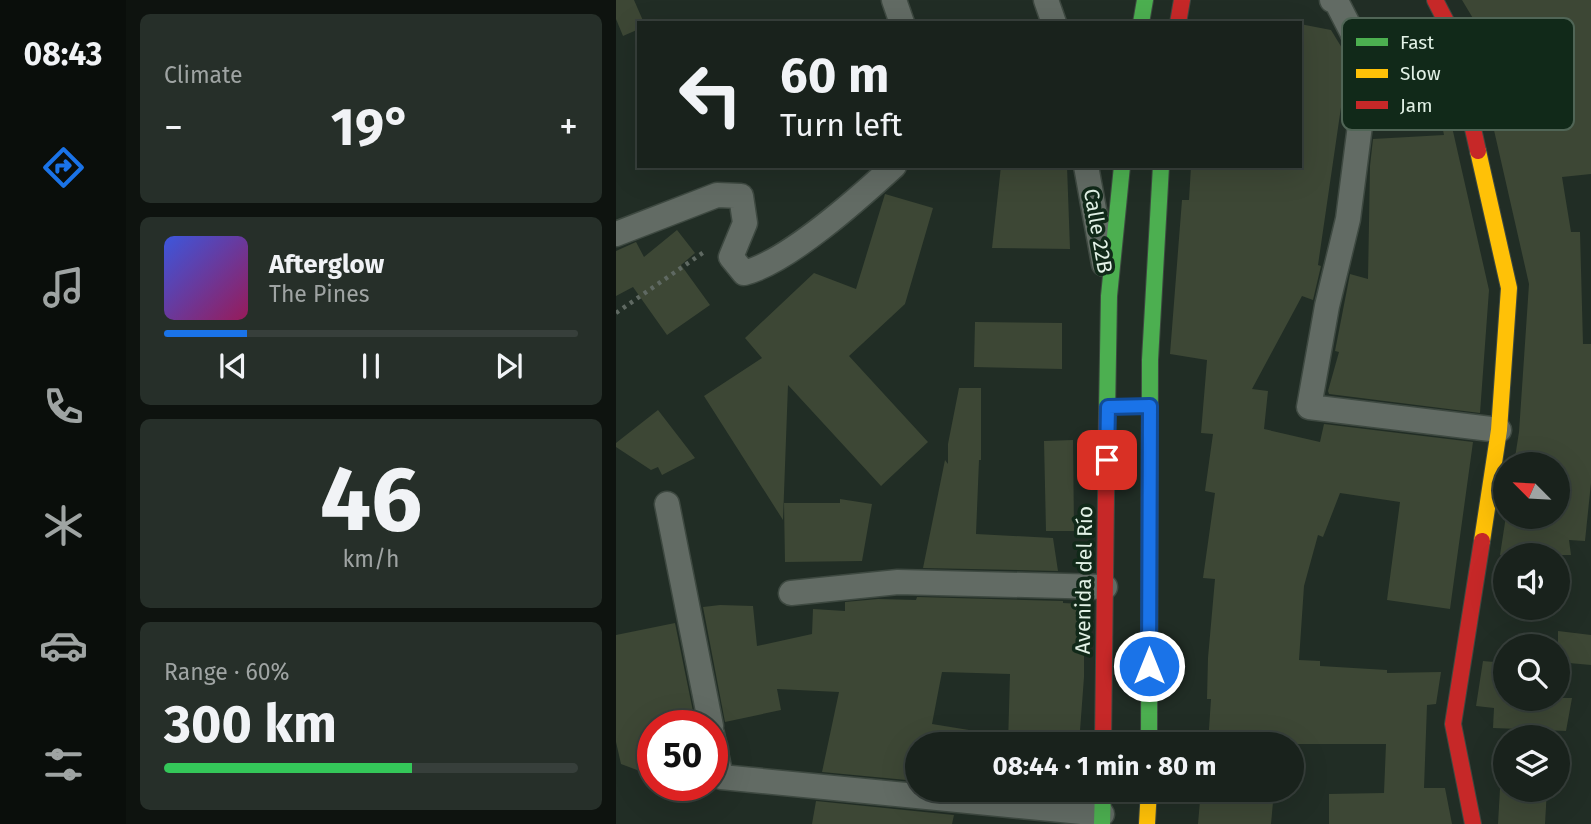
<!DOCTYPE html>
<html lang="en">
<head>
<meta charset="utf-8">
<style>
	:root { --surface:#19221c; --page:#262f29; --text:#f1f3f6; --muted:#9fa4a3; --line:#373f3b; --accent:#1a73e8 }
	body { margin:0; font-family:"Fira Sans",sans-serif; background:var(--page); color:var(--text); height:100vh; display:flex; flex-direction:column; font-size:26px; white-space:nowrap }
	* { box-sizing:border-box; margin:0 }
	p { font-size:23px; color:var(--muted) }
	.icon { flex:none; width:38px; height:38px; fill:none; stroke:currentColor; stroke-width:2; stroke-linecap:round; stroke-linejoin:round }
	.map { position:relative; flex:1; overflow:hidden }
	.details { display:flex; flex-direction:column; gap:14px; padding:14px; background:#0e130f; width:490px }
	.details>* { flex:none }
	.guide { position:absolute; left:21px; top:21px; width:665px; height:147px; border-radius:0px; box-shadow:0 7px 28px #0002,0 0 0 2px var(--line); background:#19221c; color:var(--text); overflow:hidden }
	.needle { width:46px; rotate:294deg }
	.controls { position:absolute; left:877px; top:452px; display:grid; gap:14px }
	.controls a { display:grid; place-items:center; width:77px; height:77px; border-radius:50%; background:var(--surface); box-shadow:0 7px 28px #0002,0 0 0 2px var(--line); font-size:35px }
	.speed { position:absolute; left:21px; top:710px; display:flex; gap:14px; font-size:35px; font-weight:700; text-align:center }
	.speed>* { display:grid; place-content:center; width:91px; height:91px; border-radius:50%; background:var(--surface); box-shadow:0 7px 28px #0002,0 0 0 2px var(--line); line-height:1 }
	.speed .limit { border:10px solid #d22; background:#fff; color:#111 }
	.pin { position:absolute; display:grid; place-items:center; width:60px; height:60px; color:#fff; margin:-30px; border-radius:14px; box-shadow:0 4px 10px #0006 }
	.me { position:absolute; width:77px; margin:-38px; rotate:0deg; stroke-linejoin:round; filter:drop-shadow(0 0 5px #0008) }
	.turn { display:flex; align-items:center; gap:24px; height:147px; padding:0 28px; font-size:32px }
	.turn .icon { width:91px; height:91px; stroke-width:2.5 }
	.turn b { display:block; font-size:49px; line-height:60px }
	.big { font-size:52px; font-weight:700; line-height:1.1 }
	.details .tile { flex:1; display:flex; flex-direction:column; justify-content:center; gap:10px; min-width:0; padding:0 24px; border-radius:10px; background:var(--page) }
	.details .dial { align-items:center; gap:0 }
	.dial b { font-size:91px; line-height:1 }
	.song { display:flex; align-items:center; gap:21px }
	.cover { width:84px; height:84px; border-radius:10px; background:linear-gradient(135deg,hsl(230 70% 55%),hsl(330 70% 35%)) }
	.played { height:7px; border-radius:4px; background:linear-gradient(90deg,var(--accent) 20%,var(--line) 20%) }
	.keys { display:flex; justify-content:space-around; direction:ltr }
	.heat { display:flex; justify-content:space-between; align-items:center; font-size:38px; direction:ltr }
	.charge { height:10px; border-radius:5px; background:linear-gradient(90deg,#34c759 60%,var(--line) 0) }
	.trip { position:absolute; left:289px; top:732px; width:399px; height:70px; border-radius:35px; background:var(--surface); box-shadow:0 7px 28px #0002,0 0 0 2px var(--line); font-weight:700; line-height:70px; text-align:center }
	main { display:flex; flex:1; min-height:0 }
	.tab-bar { display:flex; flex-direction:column; width:126px; justify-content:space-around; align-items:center; background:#0a0e0b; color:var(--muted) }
	.tab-bar .icon { width:49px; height:49px }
	.tab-bar .selected { color:var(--accent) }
	.tab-bar b { font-size:32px; color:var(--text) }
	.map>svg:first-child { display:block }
	.building { fill:#3d4735 }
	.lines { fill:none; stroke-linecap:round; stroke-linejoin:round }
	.street-casing { stroke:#3e4941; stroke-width:27 }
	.fast-casing { stroke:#3e4941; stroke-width:18 }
	.slow-casing { stroke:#3e4941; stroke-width:18 }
	.jam-casing { stroke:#3e4941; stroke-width:18 }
	.path { stroke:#5f6962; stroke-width:4.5; stroke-dasharray:3.5 5; stroke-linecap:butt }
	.street { stroke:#626b64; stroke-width:24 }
	.fast { stroke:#4caf50; stroke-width:16 }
	.slow { stroke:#ffc107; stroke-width:16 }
	.jam { stroke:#c62828; stroke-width:16 }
	.route-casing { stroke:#114b97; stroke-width:18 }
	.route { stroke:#1a73e8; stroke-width:12 }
	.labels { text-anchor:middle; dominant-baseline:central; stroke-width:7; stroke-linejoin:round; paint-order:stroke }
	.street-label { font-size:21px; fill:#e2f1e6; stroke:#112919 }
	.key { fill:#112919; stroke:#506556; stroke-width:2 }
	.key-label { font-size:19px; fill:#e2f1e6 }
</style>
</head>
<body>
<main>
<nav class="tab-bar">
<b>08:43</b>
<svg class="icon selected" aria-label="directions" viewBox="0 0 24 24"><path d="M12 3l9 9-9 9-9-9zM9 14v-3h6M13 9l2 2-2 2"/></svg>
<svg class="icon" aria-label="music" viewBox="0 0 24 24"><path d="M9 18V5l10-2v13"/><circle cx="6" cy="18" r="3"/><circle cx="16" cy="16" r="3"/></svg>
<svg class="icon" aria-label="phone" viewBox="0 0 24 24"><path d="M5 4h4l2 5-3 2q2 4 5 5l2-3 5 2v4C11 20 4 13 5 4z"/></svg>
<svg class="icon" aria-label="climate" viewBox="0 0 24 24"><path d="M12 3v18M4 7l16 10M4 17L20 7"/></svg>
<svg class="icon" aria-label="car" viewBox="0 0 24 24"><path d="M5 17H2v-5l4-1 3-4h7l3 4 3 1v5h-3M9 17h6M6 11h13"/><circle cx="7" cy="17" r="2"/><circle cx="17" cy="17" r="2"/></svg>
<svg class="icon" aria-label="filters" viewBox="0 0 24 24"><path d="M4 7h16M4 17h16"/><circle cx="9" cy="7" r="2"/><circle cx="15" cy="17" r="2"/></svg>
</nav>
<section class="details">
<div class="tile"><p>Climate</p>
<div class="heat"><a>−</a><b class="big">19°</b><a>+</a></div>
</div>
<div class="tile">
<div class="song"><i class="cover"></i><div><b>Afterglow</b><p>The Pines</p></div></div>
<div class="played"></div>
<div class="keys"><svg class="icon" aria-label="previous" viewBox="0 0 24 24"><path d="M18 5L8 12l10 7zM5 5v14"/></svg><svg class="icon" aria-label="pause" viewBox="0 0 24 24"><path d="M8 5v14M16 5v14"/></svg><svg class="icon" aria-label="next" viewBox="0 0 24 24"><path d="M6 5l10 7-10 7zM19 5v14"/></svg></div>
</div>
<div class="tile dial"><b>46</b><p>km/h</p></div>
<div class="tile"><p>Range · 60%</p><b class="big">300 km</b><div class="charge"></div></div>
</section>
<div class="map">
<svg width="975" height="824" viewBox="0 0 975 824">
	<rect width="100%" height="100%" fill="#212d25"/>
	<g class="building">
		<path d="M0,0H18L28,23H23V29L7,36L0,19Z"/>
		<path d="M846,0H975V174L946,177L955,232H964L967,344H975V483L969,541L953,540L955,555H884L890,516H942V464H898L903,432L913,284L855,29L861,25Z"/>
		<path d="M684,24L715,30L737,66L736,74L730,73L702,265L705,266L697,300L686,296L636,389L652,391L648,429L704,442L708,424L857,442L834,609L771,600L784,502L724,493L707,537L702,535L688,586L683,660L704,661V666L771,670V673L825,672L820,704L811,705L808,788H829L836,824H713V794L768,793L770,744H592L595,699H591L592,658L599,579L587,578L599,493L589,491L597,434L585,433L591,360L554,354L566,200H573L575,166H684Z"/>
		<path d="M819,52L873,290L864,413L713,394L712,391L723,352L719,351L734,274L752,279L754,166L757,139L828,135L812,56Z"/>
		<path d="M385,166H451L454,249L376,248Z"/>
		<path d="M269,194L317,208L289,304L233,356L312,442L265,486L172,385L167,520L88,396L146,358L129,338L198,273L240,289Z"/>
		<path d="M61,230L79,253L65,265L94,305L51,335L17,287L0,296V251L20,242L28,257Z"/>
		<path d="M359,322L446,323V369L358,367Z"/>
		<path d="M343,388H365V460H363L360,534L437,538L442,571L307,568L329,460L332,464V444Z"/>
		<path d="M42,410L79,458L46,475L42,467L35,470L0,447V443Z"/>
		<path d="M457,440L458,531H430L428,441Z"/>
		<path d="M224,499L256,504L246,561L169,562L168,503H224Z"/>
		<path d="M301,597L447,601V603L465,604L464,624H468V677L463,744H392L394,674L326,672L316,724L353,730L350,744H301V781L206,772L223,692L161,689L165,710L109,722L87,607L104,605L137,606L141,646L196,634L197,609L229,611V602L262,599L300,600Z"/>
		<path d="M59,623L80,726H37V776L5,764L0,742V635Z"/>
		<path d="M942,631L975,635V665L942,662Z"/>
		<path d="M867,661L889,663V698H956L950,731L877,728L878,708L860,706Z"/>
		<path d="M585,789L658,791L655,824H582Z"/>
		<path d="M884,789H931L929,824H882Z"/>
		<path d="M200,801L338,815L336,824H196Z"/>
	</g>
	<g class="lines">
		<defs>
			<g id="street">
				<path d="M278,0L286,23"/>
				<path d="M430,0L438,23"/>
				<path d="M716,0L720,1L752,63L732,219L711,306L693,407L883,430"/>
				<path d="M470,166L488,264"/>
				<path d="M0,234L101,195L125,196L129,223L115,257L128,273C172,262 243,198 278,166"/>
				<path d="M51,504L95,726"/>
				<path d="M175,593L282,582L489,587"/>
				<path d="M96,734L105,777L486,814"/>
			</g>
			<g id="fast">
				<path d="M525,23L529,0"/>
				<path d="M491,413L493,296L506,166"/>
				<path d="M533,744L534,360L545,166"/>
				<path d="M486,824L487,789"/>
			</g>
			<g id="slow">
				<path d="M862,151L893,288L883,430L866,541"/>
				<path d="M531,824L533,789"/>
			</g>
			<g id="jam">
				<path d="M819,0L835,31L862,151"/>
				<path d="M562,23L566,0"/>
				<path d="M487,744L491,413"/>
				<path d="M857,824L837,724L866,541"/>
			</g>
		</defs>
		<use href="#street" class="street-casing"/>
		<use href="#fast" class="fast-casing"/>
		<use href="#slow" class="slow-casing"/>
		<use href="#jam" class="jam-casing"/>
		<path class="path" d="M0,313L88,252"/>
		<use href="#street" class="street"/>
		<use href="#fast" class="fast"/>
		<use href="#slow" class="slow"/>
		<use href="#jam" class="jam"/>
	</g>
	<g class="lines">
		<defs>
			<path id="route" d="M491,460L492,407L534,406L533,666"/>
		</defs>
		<use href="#route" class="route-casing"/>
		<use href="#route" class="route"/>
	</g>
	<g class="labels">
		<g class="street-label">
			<text transform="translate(482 231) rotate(80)">Calle 22B</text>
			<text transform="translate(468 580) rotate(-89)">Avenida del Río</text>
		</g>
	</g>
	<rect x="726" y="18" width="232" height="112" rx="10" class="key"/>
	<rect x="740" y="38" width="32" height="8" fill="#4caf50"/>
	<rect x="740" y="69" width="32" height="9" fill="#ffc107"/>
	<rect x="740" y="101" width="32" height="8" fill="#c62828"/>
	<g class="key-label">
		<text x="784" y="49">Fast</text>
		<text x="784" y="80">Slow</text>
		<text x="784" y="112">Jam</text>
	</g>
</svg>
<div class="controls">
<a><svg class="needle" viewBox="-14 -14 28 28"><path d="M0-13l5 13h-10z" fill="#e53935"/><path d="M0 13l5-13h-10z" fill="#9fa4a3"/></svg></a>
<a><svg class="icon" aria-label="sound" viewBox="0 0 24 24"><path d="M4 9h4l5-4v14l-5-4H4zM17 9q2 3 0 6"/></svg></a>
<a><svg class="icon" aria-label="search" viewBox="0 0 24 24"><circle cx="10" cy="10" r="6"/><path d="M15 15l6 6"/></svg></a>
<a><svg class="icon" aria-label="layers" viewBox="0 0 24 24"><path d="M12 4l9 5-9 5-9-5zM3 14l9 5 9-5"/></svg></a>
</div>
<div class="speed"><div class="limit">50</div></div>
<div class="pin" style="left:491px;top:460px;background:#d93025"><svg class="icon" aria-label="arrive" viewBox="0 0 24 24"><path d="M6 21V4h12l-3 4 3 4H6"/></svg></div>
<svg class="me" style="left:533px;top:666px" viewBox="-20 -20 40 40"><circle r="17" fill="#1a73e8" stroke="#fff" stroke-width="3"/><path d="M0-11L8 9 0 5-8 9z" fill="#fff"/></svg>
<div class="trip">08:44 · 1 min · 80 m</div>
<div class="guide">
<div class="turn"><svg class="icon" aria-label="left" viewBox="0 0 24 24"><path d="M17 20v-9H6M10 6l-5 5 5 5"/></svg><div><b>60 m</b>Turn left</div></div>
</div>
</div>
</main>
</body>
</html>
